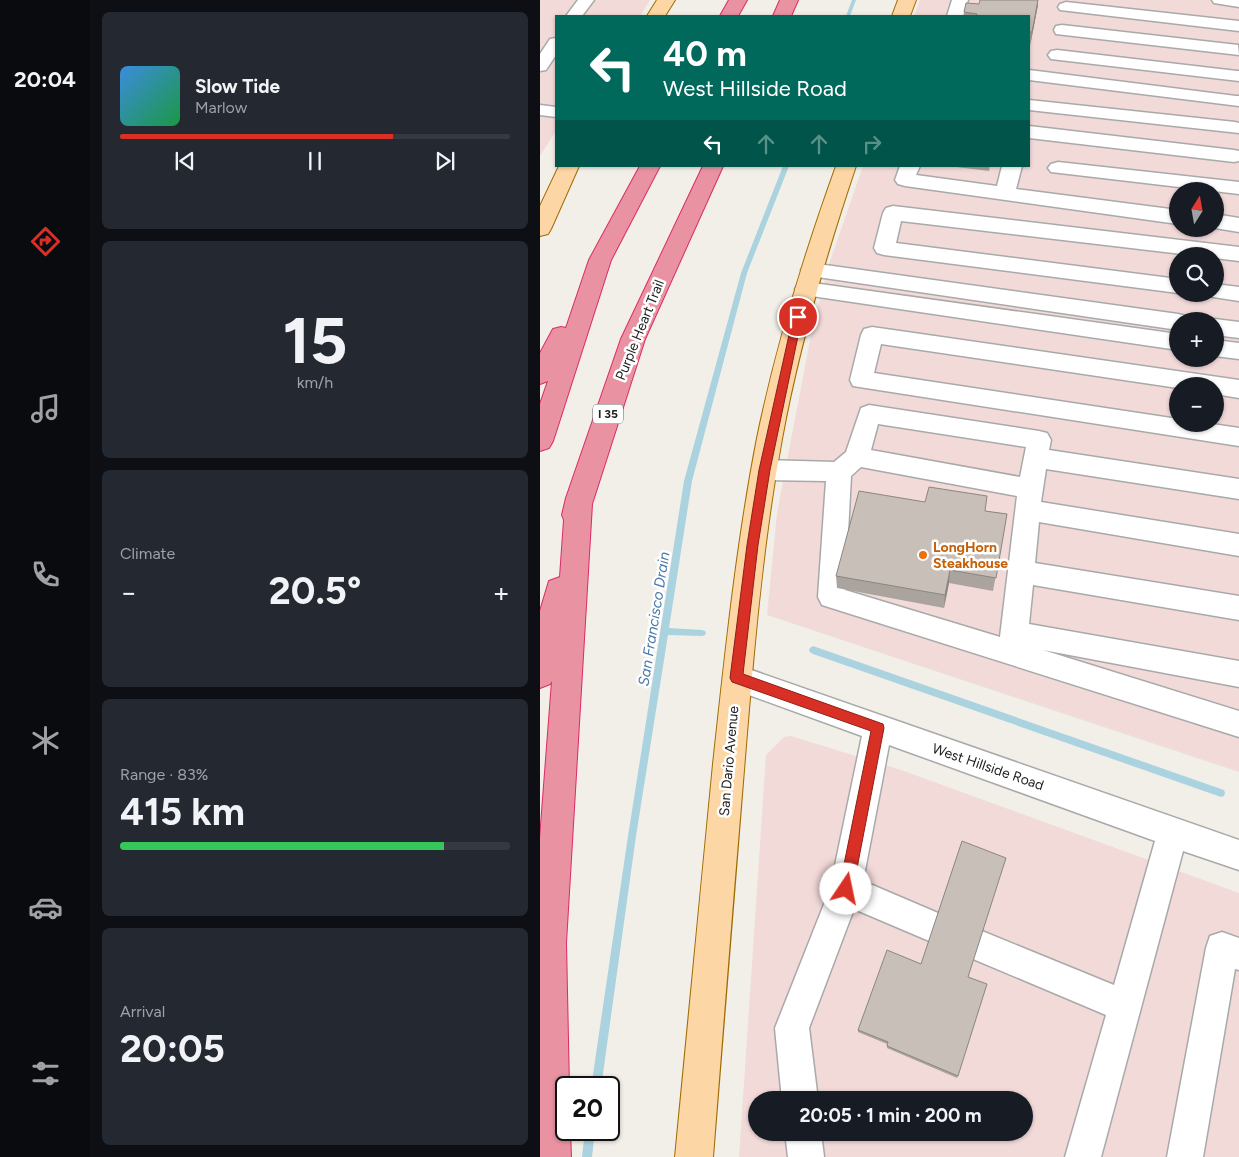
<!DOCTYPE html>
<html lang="en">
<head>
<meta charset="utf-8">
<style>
	:root { --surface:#171b24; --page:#242831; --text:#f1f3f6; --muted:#9ea1a6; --line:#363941; --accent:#d93025 }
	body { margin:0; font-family:Figtree,sans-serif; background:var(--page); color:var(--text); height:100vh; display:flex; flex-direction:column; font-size:19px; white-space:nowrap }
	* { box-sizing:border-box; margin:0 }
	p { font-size:16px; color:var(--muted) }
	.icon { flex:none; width:28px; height:28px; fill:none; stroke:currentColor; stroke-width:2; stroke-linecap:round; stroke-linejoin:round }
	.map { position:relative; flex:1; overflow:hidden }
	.panel { display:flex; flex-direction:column; gap:12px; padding:12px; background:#0d0f14; width:450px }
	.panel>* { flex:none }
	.top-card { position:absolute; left:15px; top:15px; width:475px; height:152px; border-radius:0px; box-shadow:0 1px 4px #0004; background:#00695c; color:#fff; overflow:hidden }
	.needle { width:32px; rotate:11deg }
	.tools { position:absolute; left:629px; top:182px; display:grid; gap:10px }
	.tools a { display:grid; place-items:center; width:55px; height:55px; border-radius:50%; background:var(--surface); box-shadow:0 1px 4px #0004; font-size:25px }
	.speed { position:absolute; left:15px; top:1076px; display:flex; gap:10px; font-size:25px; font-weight:700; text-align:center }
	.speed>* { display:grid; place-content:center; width:65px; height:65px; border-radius:50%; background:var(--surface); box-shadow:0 1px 4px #0004; line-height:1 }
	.speed .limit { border:2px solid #111; border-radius:8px; background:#fff; color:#111 }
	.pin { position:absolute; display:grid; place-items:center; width:42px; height:42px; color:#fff; margin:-21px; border:2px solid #fff; border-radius:50%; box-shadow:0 1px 5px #0007 }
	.me { position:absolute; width:55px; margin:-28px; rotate:11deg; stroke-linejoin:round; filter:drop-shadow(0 0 4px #0008) }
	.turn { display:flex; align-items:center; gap:18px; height:105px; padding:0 25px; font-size:22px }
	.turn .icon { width:65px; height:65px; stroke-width:2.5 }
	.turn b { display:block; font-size:35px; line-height:42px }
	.lanes { display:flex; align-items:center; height:48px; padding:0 25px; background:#0003; justify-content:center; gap:25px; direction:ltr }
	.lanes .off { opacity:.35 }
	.big { font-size:38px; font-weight:700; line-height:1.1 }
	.panel .tile { flex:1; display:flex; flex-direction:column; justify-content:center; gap:8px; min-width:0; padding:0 18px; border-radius:8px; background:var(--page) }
	.panel .dial { align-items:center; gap:0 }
	.dial b { font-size:65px; line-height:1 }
	.song { display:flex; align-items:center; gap:15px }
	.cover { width:60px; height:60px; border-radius:8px; background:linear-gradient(135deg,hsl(210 70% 55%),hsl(140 70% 35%)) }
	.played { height:5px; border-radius:2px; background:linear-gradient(90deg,var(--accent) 70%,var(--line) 70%) }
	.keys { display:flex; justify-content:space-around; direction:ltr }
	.heat { display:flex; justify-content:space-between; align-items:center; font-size:28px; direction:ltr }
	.charge { height:8px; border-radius:4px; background:linear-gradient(90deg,#34c759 83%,var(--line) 0) }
	.trip { position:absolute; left:208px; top:1091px; width:285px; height:50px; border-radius:25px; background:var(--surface); box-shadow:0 1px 4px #0004; font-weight:700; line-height:50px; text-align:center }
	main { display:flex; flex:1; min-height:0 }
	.tabs { display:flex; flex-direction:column; width:90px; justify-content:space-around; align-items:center; background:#090b0e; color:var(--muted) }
	.tabs .icon { width:35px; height:35px }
	.tabs .selected { color:var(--accent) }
	.tabs b { font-size:22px; color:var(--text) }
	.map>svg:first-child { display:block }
	.commercial { fill:#f2dad9; fill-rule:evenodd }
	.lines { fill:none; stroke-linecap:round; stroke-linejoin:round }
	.stream { fill:#aad3df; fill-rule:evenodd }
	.minor-casing { stroke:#a9a9a9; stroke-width:3 }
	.major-casing { stroke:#a06b00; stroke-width:2 }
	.highway-casing { stroke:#dc2a67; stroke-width:2 }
	.minor { fill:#fff; fill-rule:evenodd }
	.major { fill:#fcd6a4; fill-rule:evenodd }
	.highway { fill:#e892a2; fill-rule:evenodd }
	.wall { fill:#aba49e }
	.shaded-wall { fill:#8b8681 }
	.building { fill:#c7bfb8; stroke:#8b8681 }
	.route { fill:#d93025; stroke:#8d1f18 }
	.food-dot { fill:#e8710a; stroke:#fff; stroke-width:2 }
	.labels { text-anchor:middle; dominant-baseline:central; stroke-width:5; stroke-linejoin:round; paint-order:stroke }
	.shield { fill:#fff; stroke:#646464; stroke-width:1 }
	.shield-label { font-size:12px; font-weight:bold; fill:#222 }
	.street-label { font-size:14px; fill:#222; stroke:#fff }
	.food-label { font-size:14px; font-weight:bold; fill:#c56008; stroke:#fff; text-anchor:start }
	.water-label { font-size:15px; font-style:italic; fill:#4a7aab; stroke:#fff }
</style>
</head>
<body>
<main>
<nav class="tabs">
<b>20:04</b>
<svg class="icon selected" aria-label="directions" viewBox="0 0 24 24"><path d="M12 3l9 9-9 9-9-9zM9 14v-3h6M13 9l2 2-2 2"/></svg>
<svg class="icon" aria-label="music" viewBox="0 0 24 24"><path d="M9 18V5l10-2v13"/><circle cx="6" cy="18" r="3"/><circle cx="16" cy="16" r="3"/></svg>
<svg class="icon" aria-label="phone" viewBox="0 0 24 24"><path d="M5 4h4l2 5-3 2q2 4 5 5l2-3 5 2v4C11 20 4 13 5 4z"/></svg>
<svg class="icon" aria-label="climate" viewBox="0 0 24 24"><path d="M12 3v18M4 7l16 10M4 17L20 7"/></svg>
<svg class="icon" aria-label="car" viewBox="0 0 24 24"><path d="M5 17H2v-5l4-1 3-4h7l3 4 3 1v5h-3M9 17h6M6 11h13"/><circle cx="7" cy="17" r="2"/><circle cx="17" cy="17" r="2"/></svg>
<svg class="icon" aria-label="filters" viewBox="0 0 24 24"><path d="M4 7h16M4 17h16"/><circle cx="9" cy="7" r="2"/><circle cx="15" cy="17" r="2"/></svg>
</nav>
<section class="panel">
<div class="tile">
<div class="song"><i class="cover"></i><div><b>Slow Tide</b><p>Marlow</p></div></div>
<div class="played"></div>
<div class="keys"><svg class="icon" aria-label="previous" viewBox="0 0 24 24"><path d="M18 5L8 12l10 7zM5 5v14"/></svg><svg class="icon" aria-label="pause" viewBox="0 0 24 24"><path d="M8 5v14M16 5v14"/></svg><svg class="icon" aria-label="next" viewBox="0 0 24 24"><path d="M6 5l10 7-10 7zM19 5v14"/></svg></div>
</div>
<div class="tile dial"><b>15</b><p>km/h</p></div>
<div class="tile"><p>Climate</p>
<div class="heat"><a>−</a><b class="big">20.5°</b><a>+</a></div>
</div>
<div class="tile"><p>Range · 83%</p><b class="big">415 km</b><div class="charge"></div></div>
<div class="tile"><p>Arrival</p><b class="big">20:05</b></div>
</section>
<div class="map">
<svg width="699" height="1157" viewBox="0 0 699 1157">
	<rect width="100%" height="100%" fill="#f2efe9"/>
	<g class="commercial">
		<path d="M0,0H110L100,16H16V131L0,156Z"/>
		<path d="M380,0H699V772L227,615L237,513L272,330L289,264L323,166H489V16H374ZM638,191H675V229H638ZM638,256H675V294H638ZM638,321H675V359H638ZM638,386H675V424H638Z"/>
		<path d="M251,736L361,770L699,893V1157H199L226,755L244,737ZM216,1100H484V1132H216Z"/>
	</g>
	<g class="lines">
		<g class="stream">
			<path d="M312,0H316L310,16H306Z"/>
			<path d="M243,166H249L207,273L152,481L129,628L162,630L165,631L166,633L165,635L162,636L128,635L96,836L61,1088H51L88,836L144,481L201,273Z"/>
			<path d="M273,646L681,789L684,790L685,793L684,796L681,797L273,654L270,652L269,650L270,648Z"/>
			<path d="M45,1130H55L52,1157H42Z"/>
		</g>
		<defs>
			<g id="minor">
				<path d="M38,0H54L42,16H26Z"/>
				<path d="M412,0H428L423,16H407Z"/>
				<path d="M672,0H699V7L674,3Z"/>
				<path d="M526,2L699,21V31L520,10L518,7L520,4Z"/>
				<path d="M522,25L698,45L699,55L516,34L514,30L516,26Z"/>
				<path d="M16,38V55L6,70L0,71V54L10,39Z"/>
				<path d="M517,50L697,71H699V81L511,59L508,55L511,51Z"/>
				<path d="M489,70L696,96H699V106L489,80Z"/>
				<path d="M489,100L695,122L699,123V133L489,110Z"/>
				<path d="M0,105L16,107V117L0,115Z"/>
				<path d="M489,126L694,150L699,151V161L694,162L489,138Z"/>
				<path d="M518,162L699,182V194L511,172L508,168L511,164Z"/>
				<path d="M360,166H380L376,175L457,186L462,166H482L476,189L638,210V224L365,186L358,184L355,180Z"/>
				<path d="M353,206L699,247V261L675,258V256H659L361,221L356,243L638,279V293L344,255L337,253L334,248L343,213L346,208Z"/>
				<path d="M675,214L699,218V232L675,228Z"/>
				<path d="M271,263L638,314L646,316L648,321H638V330L264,275L261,270L264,265Z"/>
				<path d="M266,282L638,334V350L258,294L255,289L258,284Z"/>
				<path d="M675,284L699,287V301L667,296L666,294H675Z"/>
				<path d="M675,319L699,322V338L675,335V321H668Z"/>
				<path d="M332,327L699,380V398L675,394V386H638V388L341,344L334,373L638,419V424H672L699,428V446L313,386L310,380L321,335L324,329Z"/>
				<path d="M675,340L699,343V359L675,356Z"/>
				<path d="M329,405L499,431L507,433L511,440L509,450L699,479V499L506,469L501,502L699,534V556L499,522L495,563L699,596V620L493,585L489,624L699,661V687L503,650L699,711V737L282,605L278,597L286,481L224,480L215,477L212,470L215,463L224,460L294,462L306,452L321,408ZM338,424L486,447L480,477L331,450ZM321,467L477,496L460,637L305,590L311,476Z"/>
				<path d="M197,665L699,840V870L643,851L561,1157H525L566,1015L426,956L421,945L426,934L437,929L574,985L615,841L349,745L323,881L405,916L410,927L405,938L394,943L314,909L269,1028L278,1100H242L235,1028L290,889L322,736L187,687L183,678L187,669Z"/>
				<path d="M682,932L699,938V970L695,969L663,1157H627L666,948L670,936Z"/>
				<path d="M245,1132H281L284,1157H248Z"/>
			</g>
			<g id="major">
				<path d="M117,0H135L125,16H107Z"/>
				<path d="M358,0H376L370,16H352Z"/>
				<path d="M19,166H39L11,229L8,234L0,236V206Z"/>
				<path d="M296,166H316C286,255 259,346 242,439C222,548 213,659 204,770C193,899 183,1028 173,1157H135C148,1026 160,895 173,764C185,655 196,546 217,438C236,346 264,255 296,166Z"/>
			</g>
			<g id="highway">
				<path d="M189,0H207L198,16H180Z"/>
				<path d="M240,0H258L251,16H233Z"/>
				<path d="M100,166H120L71,260L13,441L9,448L0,451V404L8,381L0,384V353L13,329L21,327L26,328L49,260Z"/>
				<path d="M163,166H183L105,339L52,504L26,943L29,1088H26V1130H30L31,1157H0V838L12,681L10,684L0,688V611L9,581L20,577L24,520L22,515L26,498L81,339Z"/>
			</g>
		</defs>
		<use href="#minor" class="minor-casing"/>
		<use href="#major" class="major-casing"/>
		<use href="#highway" class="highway-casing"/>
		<use href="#minor" class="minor"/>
		<use href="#major" class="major"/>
		<use href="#highway" class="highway"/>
	</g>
	<g class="wall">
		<path d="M439,4L498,5L490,46L489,45V16H424V12Z"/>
		<path d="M408,166H450L449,171Z"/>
		<path d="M445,511L467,514L453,591L409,583L404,608L297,588L296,576Z"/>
		<path d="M381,964L428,977L418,1076L417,1078L347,1048V1044L318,1032V1030Z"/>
	</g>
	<g class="shaded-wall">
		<path d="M498,0V5L490,46L492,32Z"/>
		<path d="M410,570L409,583L404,608L405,595Z"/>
	</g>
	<g class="building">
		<path d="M440,0H498L492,32H489V16H437V14L424,12L426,3L439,4Z"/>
		<path d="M389,487L447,496L445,511L467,514L456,578L410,570L405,595L296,576L319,491L385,502Z"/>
		<path d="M422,841L466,858L428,977L447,984L418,1076L347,1046L348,1042L318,1030L347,950L381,964Z"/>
	</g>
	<path class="route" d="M258,314L262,317L230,470L218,545L203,674L343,724L344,728L313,889L311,894L306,896L301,894L299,889L331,731L192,682L190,678L207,545L219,470L253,317Z"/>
	<circle class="food-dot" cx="383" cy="555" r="5"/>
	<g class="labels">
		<rect class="shield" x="53" y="404.5" width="30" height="19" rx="4"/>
		<g class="shield-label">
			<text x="68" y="414">I 35</text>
		</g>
		<g class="street-label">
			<text transform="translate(100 330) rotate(-68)">Purple Heart Trail</text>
			<text transform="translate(189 761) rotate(-85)">San Dario Avenue</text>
			<text transform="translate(448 767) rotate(19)">West Hillside Road</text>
		</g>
		<g class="food-label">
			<text x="393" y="547">LongHorn<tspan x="393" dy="16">Steakhouse</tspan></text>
		</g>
		<g class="water-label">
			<text transform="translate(114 619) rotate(-81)">San Francisco Drain</text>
		</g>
	</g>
</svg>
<div class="tools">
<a><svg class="needle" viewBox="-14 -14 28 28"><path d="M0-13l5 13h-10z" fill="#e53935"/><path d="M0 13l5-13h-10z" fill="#9ea1a6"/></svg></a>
<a><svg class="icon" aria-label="search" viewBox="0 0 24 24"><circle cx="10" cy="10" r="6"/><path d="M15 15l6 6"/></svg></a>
<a>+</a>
<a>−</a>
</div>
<div class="speed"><div class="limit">20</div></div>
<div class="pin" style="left:258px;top:317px;background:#d93025"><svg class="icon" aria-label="arrive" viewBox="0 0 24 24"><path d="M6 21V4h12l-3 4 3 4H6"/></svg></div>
<svg class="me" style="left:306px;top:889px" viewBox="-20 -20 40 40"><circle r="19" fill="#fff"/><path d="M0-13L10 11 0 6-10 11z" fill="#d93025"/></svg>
<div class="trip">20:05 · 1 min · 200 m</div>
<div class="top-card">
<div class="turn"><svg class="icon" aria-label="left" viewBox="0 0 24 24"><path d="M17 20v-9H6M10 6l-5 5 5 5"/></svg><div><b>40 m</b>West Hillside Road</div></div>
<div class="lanes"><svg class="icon" aria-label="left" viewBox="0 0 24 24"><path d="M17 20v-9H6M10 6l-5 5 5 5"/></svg><svg class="icon off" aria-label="ahead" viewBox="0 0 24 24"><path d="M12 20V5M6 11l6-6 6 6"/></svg><svg class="icon off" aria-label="ahead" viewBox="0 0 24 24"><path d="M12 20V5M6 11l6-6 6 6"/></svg><svg class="icon off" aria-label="right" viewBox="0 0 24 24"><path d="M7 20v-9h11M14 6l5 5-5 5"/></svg></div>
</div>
</div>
</main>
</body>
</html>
